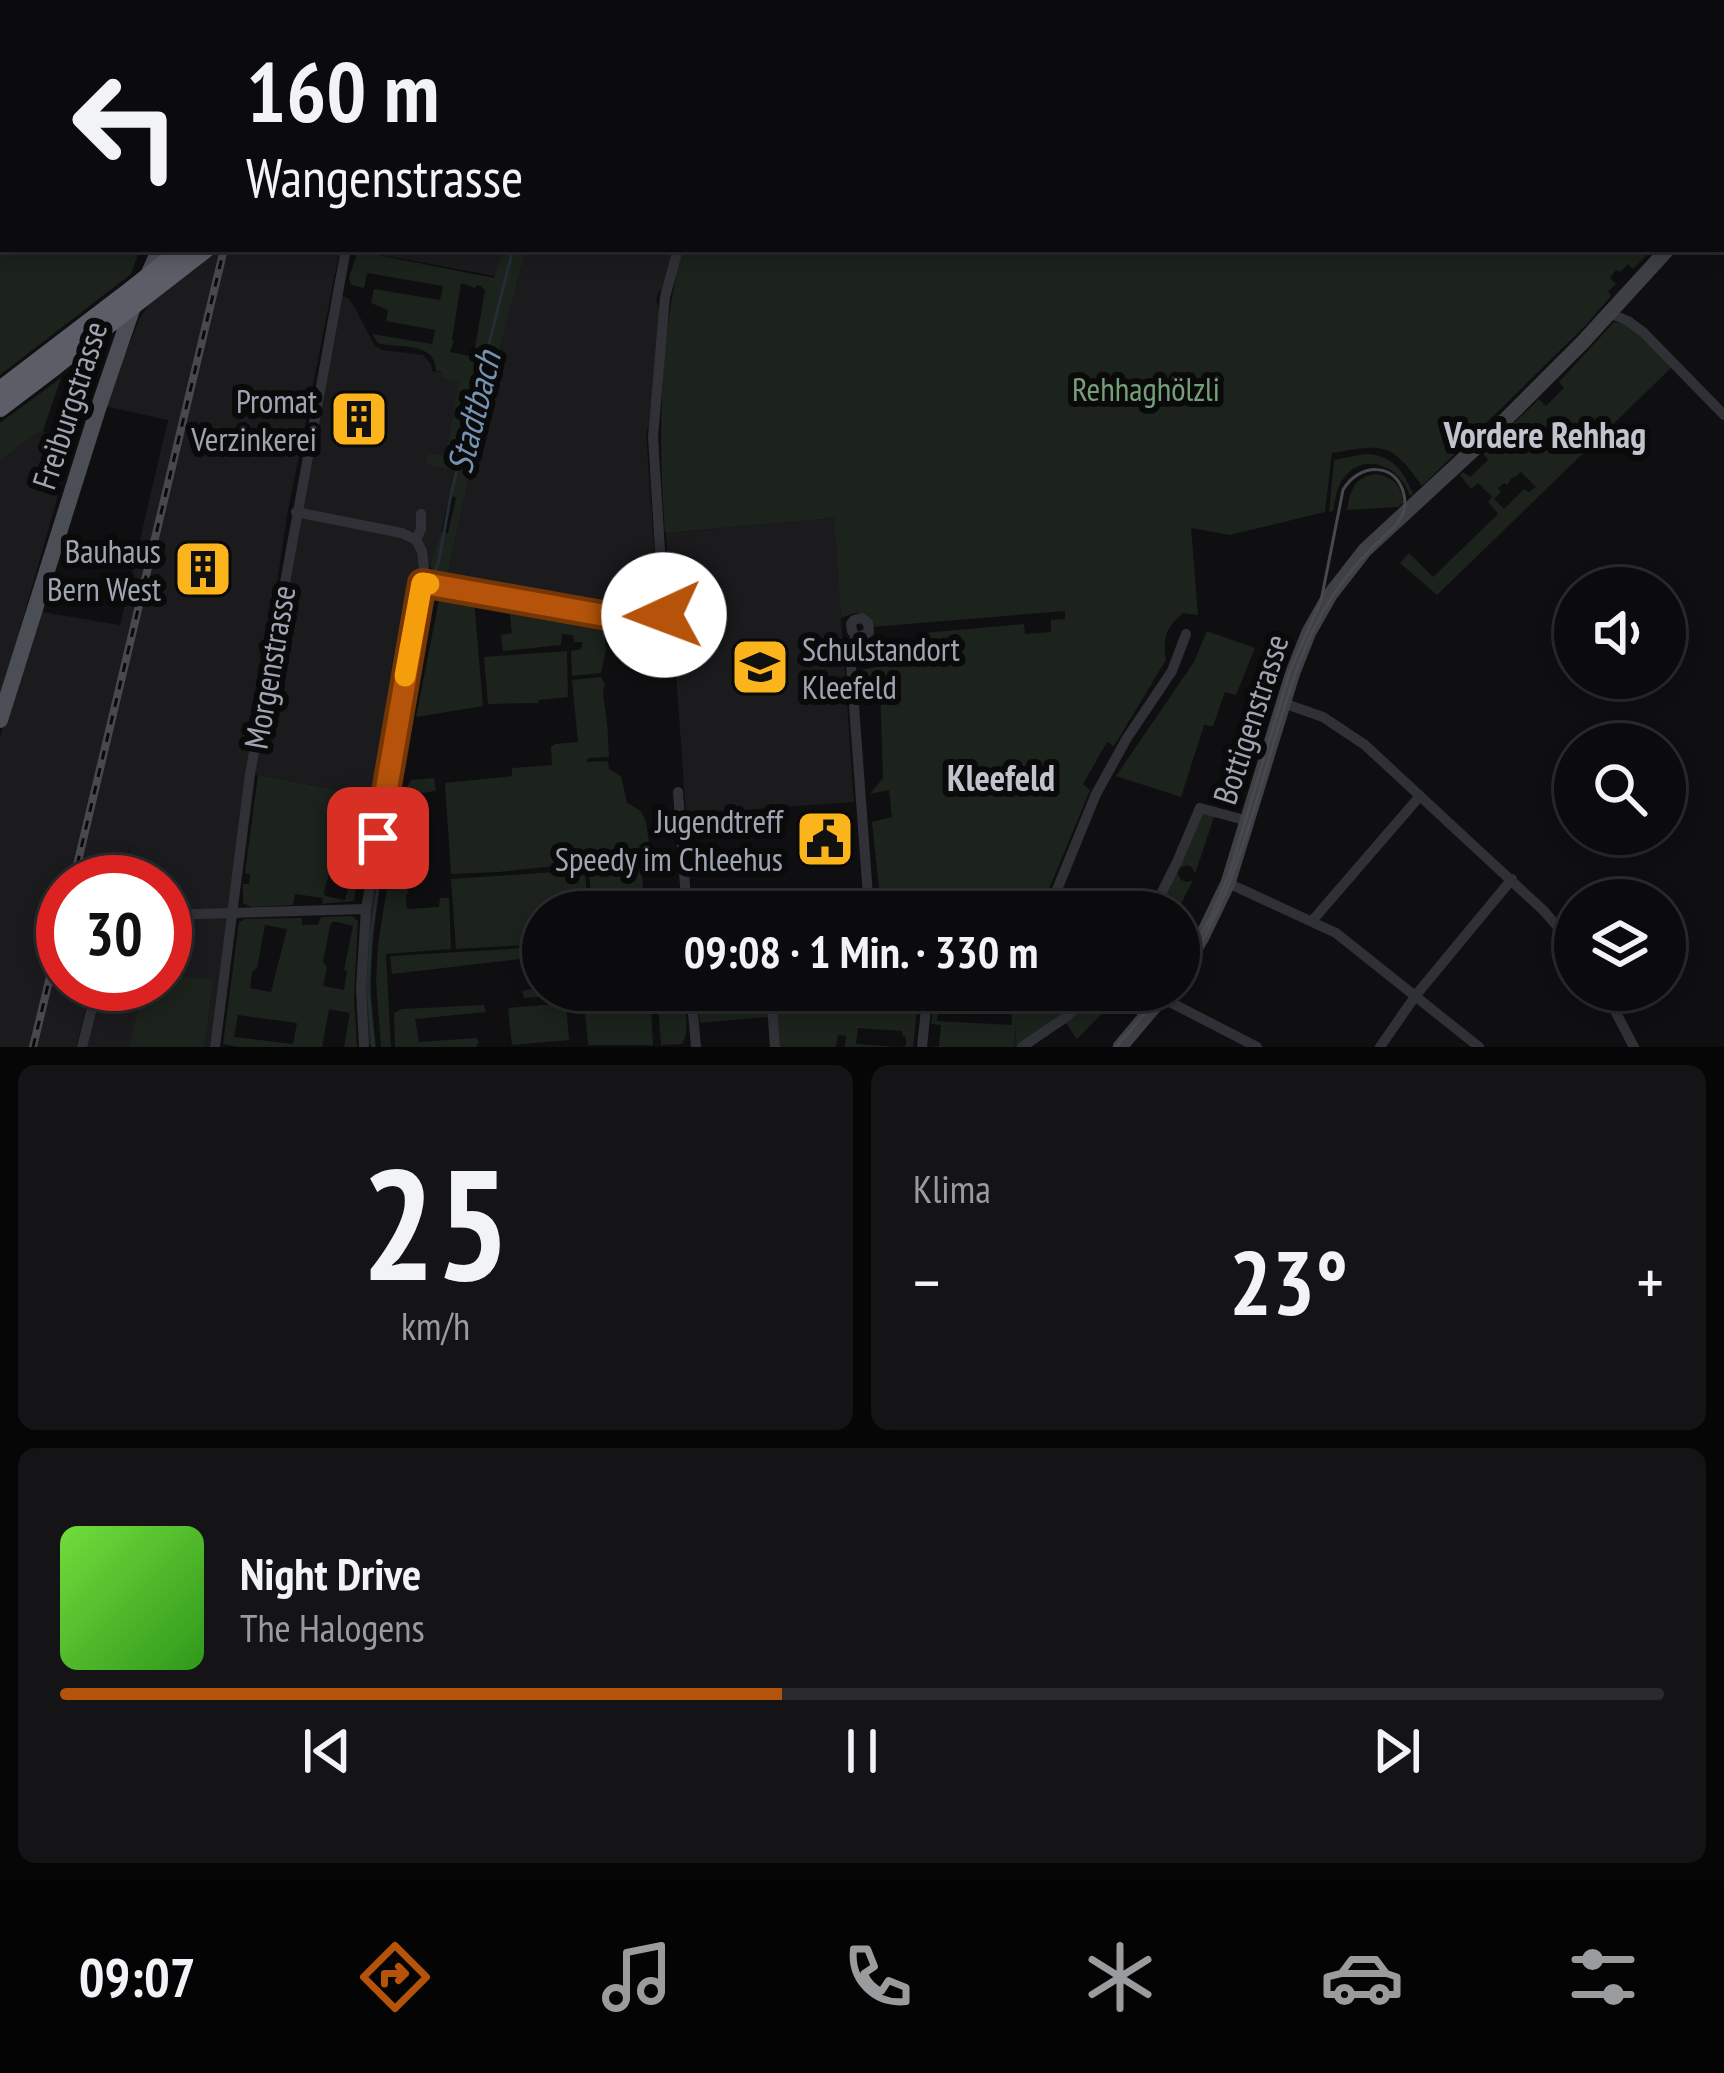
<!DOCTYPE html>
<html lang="de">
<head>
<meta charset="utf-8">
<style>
	:root { --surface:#0b0b0d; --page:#141416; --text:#f1f3f6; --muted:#9a9b9d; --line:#2b2b2e; --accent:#b45309 }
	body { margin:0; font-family:"PT Sans Narrow",sans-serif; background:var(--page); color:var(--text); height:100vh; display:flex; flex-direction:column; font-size:45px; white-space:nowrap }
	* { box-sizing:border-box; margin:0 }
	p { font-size:39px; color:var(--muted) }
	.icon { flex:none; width:66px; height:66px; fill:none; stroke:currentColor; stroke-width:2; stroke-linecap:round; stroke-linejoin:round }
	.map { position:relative; height:1047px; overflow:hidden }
	.sheet { display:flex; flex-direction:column; gap:18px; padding:18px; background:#060607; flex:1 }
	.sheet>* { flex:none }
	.guide { position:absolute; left:0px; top:0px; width:1725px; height:252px; box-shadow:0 6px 18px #0003,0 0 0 3px var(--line); background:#0b0b0d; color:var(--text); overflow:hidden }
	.fabs { position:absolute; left:1554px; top:567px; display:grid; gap:24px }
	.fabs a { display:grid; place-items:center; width:132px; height:132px; border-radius:50%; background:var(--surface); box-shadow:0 6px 18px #0003,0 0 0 3px var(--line); font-size:60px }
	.speed { position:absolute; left:36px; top:855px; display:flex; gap:24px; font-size:60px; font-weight:700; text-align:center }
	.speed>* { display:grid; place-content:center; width:156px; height:156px; border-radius:50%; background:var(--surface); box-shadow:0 6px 18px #0003,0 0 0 3px var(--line); line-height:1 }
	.speed .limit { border:18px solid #d22; background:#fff; color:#111 }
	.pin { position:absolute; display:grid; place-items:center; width:102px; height:102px; color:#fff; margin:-51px; border-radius:24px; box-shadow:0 6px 18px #0006 }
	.me { position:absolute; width:132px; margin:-66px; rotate:268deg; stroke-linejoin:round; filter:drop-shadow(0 0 9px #0008) }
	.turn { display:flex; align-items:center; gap:42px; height:252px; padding:0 48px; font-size:54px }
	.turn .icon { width:156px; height:156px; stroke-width:2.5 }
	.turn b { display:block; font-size:84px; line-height:102px }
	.big { font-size:90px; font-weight:700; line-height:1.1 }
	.sheet .card { flex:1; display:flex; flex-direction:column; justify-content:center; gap:18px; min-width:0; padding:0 42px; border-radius:18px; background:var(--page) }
	.sheet .dial { align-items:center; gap:0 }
	.dial b { font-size:156px; line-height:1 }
	.song { display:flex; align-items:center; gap:36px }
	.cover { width:144px; height:144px; border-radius:18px; background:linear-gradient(135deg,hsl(100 70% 55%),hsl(110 70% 35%)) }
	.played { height:12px; border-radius:6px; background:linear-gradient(90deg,var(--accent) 45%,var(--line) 45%) }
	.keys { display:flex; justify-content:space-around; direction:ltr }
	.heat { display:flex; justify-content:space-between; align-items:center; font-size:66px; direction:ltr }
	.sheet .tiles { flex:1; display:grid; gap:18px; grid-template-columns:1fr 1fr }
	.card:last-child { grid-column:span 2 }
	.trip { position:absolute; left:522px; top:891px; width:678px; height:120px; border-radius:60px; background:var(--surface); box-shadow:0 6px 18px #0003,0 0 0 3px var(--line); font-weight:700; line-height:120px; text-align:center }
	.dock { display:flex; height:192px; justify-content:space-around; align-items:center; background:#040405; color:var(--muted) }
	.dock .icon { width:84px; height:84px }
	.dock .on { color:var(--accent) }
	.dock b { font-size:54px; color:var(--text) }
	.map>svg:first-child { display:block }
	.built { fill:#1b1b1e }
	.green { fill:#1b231c; fill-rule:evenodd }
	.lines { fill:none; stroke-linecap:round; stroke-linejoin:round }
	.stream { stroke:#252d34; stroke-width:3 }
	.street { stroke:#303136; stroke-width:10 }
	.secondary { stroke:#3e4046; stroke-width:15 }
	.primary { stroke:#4c4e55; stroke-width:16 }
	.highway { stroke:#5c5e67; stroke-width:18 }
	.tram { stroke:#47494f; stroke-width:3 }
	.rail-casing { stroke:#47494f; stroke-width:8 }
	.rail { stroke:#0a0a0b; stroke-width:3; stroke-dasharray:9; stroke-linecap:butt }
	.highway-bridge { stroke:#5c5e67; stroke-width:18 }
	.route-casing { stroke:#753606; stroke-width:30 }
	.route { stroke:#b45309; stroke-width:21 }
	.slow { stroke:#f59e0b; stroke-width:21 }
	.labels { text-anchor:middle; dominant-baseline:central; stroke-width:12; stroke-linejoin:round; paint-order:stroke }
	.park-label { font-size:33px; fill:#759f78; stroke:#0a0a0b }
	.poi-label { font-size:33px; fill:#9fa5b2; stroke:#0a0a0b; text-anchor:end }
	.street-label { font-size:33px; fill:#9fa5b2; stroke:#0a0a0b }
	.water-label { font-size:36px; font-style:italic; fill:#7393b1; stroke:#0a0a0b }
	.neighbourhood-label { font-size:36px; font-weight:bold; fill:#c0c4ce; stroke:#0a0a0b }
</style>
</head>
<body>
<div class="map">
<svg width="1724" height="1047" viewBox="0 0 1724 1047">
	<rect width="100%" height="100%" fill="#0f0f11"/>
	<g class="built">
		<path d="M185,249H340L287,516L228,906L210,1047H78L95,984H165V882H122L131,843L119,882H63V984H92L76,1047H0V738L37,611L120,625L168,420L104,406L140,318Z"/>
		<path d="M349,249H503L495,276Z"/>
		<path d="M526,249H674L663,288L658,293L656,301L660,309L649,425L646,432L658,603L651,612L637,613L636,616L446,580L485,406Z"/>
		<path d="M339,295L348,298L354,306L375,346L383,350L423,355L431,364L432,371L475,379L438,546L430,566L420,576L377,797L253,774Z"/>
		<path d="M43,431L73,443L0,699V461L31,437Z"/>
		<path d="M834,518L854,802L686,814L666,533Z"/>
	</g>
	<g class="green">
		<path d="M0,0H208V3H3V249H140L131,274L0,375Z"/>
		<path d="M761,0H987V3H760Z"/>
		<path d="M503,249H526L485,406L446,580L436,576L430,566L441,532L448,533L456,498L449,495L455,471L426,464L428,454L446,456L459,382L442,378V372L436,371C436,341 400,349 378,343L372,334L432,344L435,330L386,321L388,310L371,303L374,289L440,300L443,286L367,273L364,288L351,285L349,277L357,254L366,249L378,255L494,278ZM461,283L475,288L476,285L481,286L485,290L474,353L470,356L450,352L454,341L452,340Z"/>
		<path d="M682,249H1653L1633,269L1628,264L1620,272L1616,270L1610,278L1616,284L1608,291L1611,296L1586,325L1422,486C1391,442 1384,444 1332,453L1325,512L1230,535L1191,528L1198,615L1183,613C1167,626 1162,638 1166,660L1114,746L1107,742L1083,784L1090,790L1047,894L1035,903L890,901L880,897L872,822L892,817L889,790L870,794L883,778L880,682H864L860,670L882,666L880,647L922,643L924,633L1024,624L1025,634L1051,632V620L1065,619V611L871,627L864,614L854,613L841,618L834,518L665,533C658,438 659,342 682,249Z"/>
		<path d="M1614,322L1629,325L1672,367L1437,595L1400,563L1409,553L1433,577L1498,514L1488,502L1492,497L1478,483L1471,489L1460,475L1463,472L1470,477L1488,460L1483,453L1539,399L1546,406L1564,388L1559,382ZM1521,472L1536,487L1529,492L1524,489L1504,509L1494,499L1501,492L1498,488L1504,483L1507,485L1512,477L1514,478Z"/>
		<path d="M61,378L43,431L31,437L0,461V423Z"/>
		<path d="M1364,454C1392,454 1403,470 1413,494L1410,496C1400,465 1361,449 1341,482C1336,491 1335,502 1333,511L1329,512L1334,460Z"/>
		<path d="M1377,474C1393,477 1402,486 1403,503L1398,507L1347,510C1350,490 1355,476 1377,474Z"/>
		<path d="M440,595L474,600L483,706L416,717Z"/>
		<path d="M509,608L603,627L606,650L601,673L572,676L571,651L581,649L583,642H574L573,635L562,634L561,645L503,651L501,635L512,633Z"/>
		<path d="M1207,631L1255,648L1236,695L1225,692L1213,726L1204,725L1181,797L1116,776L1194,662Z"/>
		<path d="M567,651L568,697L539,700L538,703L488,704L484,657Z"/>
		<path d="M601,677L605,684C601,698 605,701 606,715C608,728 608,743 609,757L589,758L586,762L608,761L609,769L621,776L627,803L641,811L646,822L650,850L638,853L639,857L499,872L451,874L445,783L512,776V768L552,765L551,747L555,744L578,742L572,680Z"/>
		<path d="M258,775L354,793L353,801L369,804L354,901L322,904L323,898L295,894L293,905L251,907L243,903V884H249L250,874L245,873ZM347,800L363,804L356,854L345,900L325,896L324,892L334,855L341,801Z"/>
		<path d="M434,778L436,791L406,795V838L404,839L405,882L409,893L406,895L407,909L439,907L440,898H449L451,949L386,954L391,1047H381L376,982L378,945L402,792L404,793L411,780Z"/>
		<path d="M400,779C386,841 372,918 371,982C371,1003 374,1025 376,1047H372L366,1040L365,919L388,785Z"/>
		<path d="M1200,814H1215L1195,874L1192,867L1187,865L1179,868Z"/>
		<path d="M642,868L644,912H592L589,869Z"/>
		<path d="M585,870L588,912H543V944L456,949L451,879Z"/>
		<path d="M1177,872L1181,880L1187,882L1193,880L1177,912H1156Z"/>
		<path d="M352,916L358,921L354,997L357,1047H344L350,1013L329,1009L322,1047H238L223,1044L239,922L245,919L302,918V925H318L321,917ZM338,922L353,926L344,970L347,971L344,990L323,986L327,967L323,962L330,926L332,922ZM265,925L287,929L271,992L250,988L252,972L257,968ZM238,1015L297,1023L293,1044L234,1037Z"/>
		<path d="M543,947V990H568V995L524,998L522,991L535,988L533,965L529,958L392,974L390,956Z"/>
		<path d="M165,974L213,980L204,1047H129L144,984H165Z"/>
		<path d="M583,990H650L653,1045H588Z"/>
		<path d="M657,990H674C686,1003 691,1028 682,1044L661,1045Z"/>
		<path d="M697,990H766L768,1017L700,1023Z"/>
		<path d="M776,990H860V998L904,1001L906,990H919L913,1047H901L906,1046V1037L902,1035V1031L858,1028L856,1044L897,1047H845L846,1036L838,1035L836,1047H780Z"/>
		<path d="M952,990H1022L1021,1009L1025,990H1090L1076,1004L1018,1047H1015L1016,1023L1014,1047H929L939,1046L941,1025L931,1024L935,995L951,997ZM938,1005L1011,1009L1012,1025L937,1021Z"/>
		<path d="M1100,990H1106L1109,995L1117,998L1077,1039L1065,1022Z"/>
		<path d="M566,1003L569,1040L512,1045L508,1008Z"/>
		<path d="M484,1005L486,1012L415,1019L419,1042L476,1038L479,1042L476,1047H395L394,1013L402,1009Z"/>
	</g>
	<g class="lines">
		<g class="stream">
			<path d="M606,3V0"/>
			<path d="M434,575L439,560L451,494L513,249"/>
			<path d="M399,756L429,599"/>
			<path d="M373,1047L368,988L371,935L393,787"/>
		</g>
		<g class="street">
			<path d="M756,3L757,0"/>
			<path d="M1609,313L1628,321L1643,332L1724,415"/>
			<path d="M296,512L402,533L416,540"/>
			<path d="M422,582L647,623L656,621L664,615L653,437L665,297L678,249"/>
			<path d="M857,638L852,631L851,624L854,620L862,618L868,623L869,632L854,640L850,651L869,910"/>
			<path d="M1283,703L1323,717L1365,745L1544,911L1575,947"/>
			<path d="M678,792L687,912"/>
			<path d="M1228,883L1336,933L1479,1047"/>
			<path d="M697,912L715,906L1007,912"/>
			<path d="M1033,912L1043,908L1054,897L1096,794L1127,738L1172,671L1186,634"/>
			<path d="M1152,912L1177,862L1200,808L1248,821"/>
			<path d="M165,915L366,909"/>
			<path d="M1312,921L1420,796"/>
			<path d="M691,990L696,1047"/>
			<path d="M771,990L775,1047"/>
			<path d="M1604,990L1634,1047"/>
			<path d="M1162,998L1257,1047"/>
			<path d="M82,1047L98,984"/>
			<path d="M215,1047L250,774L346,249"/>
			<path d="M364,1047L361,988L366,909L424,569L422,551L416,540L421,529V514"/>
			<path d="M922,1047L928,990"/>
			<path d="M1022,1047L1066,1017L1095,990"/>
			<path d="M1380,1047L1416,995L1512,879"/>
		</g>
		<g class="secondary">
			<path d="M498,3L500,0"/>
			<path d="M1722,201L1724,200"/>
			<path d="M1179,975L1202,937L1228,883L1293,672L1309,632L1330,595L1365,550L1497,428L1582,343L1668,249"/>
			<path d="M1120,1047L1168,990"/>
		</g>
		<g class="primary">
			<path d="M235,3V0"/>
			<path d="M148,275L160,249"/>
			<path d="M0,720L97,412L134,304"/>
		</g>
		<g class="highway">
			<path d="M415,3L417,0"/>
			<path d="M432,3L434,0"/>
			<path d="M0,390L122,297"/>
			<path d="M0,408L54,367"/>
		</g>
		<g class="tram">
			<path d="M1179,972L1211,917L1231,869L1290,671L1321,601L1343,490C1358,463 1397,461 1404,495C1406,504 1404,514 1399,521C1392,531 1381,539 1373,547C1358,562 1344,579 1332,597C1303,641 1289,691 1274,741C1250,824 1229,907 1179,979"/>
			<path d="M1116,1047L1165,990"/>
		</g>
		<defs>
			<g id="rail">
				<path d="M289,3L290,0"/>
				<path d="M73,882L224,249"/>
				<path d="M33,1047L63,923"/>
			</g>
		</defs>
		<use href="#rail" class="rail-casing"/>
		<use href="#rail" class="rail"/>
		<g class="highway-bridge">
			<path d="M122,297L183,249"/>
			<path d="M54,367L206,249"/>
		</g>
	</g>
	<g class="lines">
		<defs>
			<path id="route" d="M378,838L422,583L647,623L656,622L664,615"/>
		</defs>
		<use href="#route" class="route-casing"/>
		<use href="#route" class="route"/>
		<path class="slow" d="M405,676L422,583L429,584"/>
	</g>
	<defs>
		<symbol id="building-square" viewBox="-11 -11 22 22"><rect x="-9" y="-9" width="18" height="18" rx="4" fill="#fcb41c" stroke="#0a0a0b"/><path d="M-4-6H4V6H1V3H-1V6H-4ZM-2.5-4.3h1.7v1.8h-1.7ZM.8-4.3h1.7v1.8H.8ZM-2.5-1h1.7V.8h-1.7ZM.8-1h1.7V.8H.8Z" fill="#111"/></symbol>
		<symbol id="school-square" viewBox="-11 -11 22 22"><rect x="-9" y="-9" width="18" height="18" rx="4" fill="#fcb41c" stroke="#0a0a0b"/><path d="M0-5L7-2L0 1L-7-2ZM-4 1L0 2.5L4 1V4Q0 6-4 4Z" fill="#111"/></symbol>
		<symbol id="civic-square" viewBox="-11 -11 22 22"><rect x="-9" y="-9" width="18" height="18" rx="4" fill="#fcb41c" stroke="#0a0a0b"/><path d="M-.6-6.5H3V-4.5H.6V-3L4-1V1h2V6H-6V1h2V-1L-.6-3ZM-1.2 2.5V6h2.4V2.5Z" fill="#111"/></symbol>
	</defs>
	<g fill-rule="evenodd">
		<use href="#building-square" x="326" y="386" width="66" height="66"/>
		<use href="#building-square" x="170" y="536" width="66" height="66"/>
		<use href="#school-square" x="727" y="634" width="66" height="66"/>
		<use href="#civic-square" x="792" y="806" width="66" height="66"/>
	</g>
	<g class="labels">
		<g class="park-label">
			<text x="1146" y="388">Rehhaghölzli</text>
		</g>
		<g class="poi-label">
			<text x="317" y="400">Promat<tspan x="317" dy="38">Verzinkerei</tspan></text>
			<text x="161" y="550">Bauhaus<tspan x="161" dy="38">Bern West</tspan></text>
			<text x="802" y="648" text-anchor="start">Schulstandort<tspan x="802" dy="38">Kleefeld</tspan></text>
			<text x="783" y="820">Jugendtreff<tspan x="783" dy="38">Speedy im Chleehus</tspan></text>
		</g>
		<g class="street-label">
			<text transform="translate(69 405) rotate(-72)">Freiburgstrasse</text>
			<text transform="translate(269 667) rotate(-80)">Morgenstrasse</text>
			<text transform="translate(1250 719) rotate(-72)">Bottigenstrasse</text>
		</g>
		<g class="water-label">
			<text transform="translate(473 412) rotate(-76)">Stadtbach</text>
		</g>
		<g class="neighbourhood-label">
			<text x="1545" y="434">Vordere Rehhag</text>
			<text x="1001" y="777">Kleefeld</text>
		</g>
	</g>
</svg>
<div class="fabs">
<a><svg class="icon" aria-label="sound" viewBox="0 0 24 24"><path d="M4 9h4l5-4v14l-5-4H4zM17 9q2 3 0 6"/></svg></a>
<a><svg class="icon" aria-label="search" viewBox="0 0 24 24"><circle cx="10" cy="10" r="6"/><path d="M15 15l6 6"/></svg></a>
<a><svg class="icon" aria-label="layers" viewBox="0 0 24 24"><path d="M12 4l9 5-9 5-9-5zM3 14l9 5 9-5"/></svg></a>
</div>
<div class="speed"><div class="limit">30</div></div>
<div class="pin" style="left:378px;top:838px;background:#d93025"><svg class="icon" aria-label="arrive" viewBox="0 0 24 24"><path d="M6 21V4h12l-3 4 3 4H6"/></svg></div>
<svg class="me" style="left:664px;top:615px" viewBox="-20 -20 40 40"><circle r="19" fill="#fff"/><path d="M0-13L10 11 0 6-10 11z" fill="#b45309"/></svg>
<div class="trip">09:08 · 1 Min. · 330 m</div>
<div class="guide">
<div class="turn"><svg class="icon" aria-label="left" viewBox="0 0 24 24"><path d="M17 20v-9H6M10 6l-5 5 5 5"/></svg><div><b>160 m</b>Wangenstrasse</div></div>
</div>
</div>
<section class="sheet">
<div class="tiles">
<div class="card dial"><b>25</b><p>km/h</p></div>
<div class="card"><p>Klima</p>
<div class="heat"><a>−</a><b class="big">23°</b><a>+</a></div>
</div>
<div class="card">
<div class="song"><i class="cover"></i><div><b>Night Drive</b><p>The Halogens</p></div></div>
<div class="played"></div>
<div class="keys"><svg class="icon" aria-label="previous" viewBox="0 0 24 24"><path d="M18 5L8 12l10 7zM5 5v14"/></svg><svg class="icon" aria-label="pause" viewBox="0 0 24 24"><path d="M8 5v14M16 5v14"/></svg><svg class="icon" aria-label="next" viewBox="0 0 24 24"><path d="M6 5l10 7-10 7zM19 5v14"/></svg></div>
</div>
</div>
</section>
<nav class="dock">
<b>09:07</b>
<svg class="icon on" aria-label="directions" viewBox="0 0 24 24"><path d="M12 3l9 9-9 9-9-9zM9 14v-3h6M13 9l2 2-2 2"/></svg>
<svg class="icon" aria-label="music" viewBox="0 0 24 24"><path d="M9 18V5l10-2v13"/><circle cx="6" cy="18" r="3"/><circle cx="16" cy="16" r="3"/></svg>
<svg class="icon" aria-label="phone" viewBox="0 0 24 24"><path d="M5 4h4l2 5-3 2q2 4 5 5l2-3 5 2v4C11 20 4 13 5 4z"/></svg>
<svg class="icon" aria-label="climate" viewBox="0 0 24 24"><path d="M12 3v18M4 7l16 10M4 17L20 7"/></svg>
<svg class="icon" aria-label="car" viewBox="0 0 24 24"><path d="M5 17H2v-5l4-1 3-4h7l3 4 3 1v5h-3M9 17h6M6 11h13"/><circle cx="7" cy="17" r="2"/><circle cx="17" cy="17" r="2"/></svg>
<svg class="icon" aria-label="filters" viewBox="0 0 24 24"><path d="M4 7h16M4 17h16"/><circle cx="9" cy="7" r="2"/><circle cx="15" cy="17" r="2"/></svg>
</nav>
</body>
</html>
